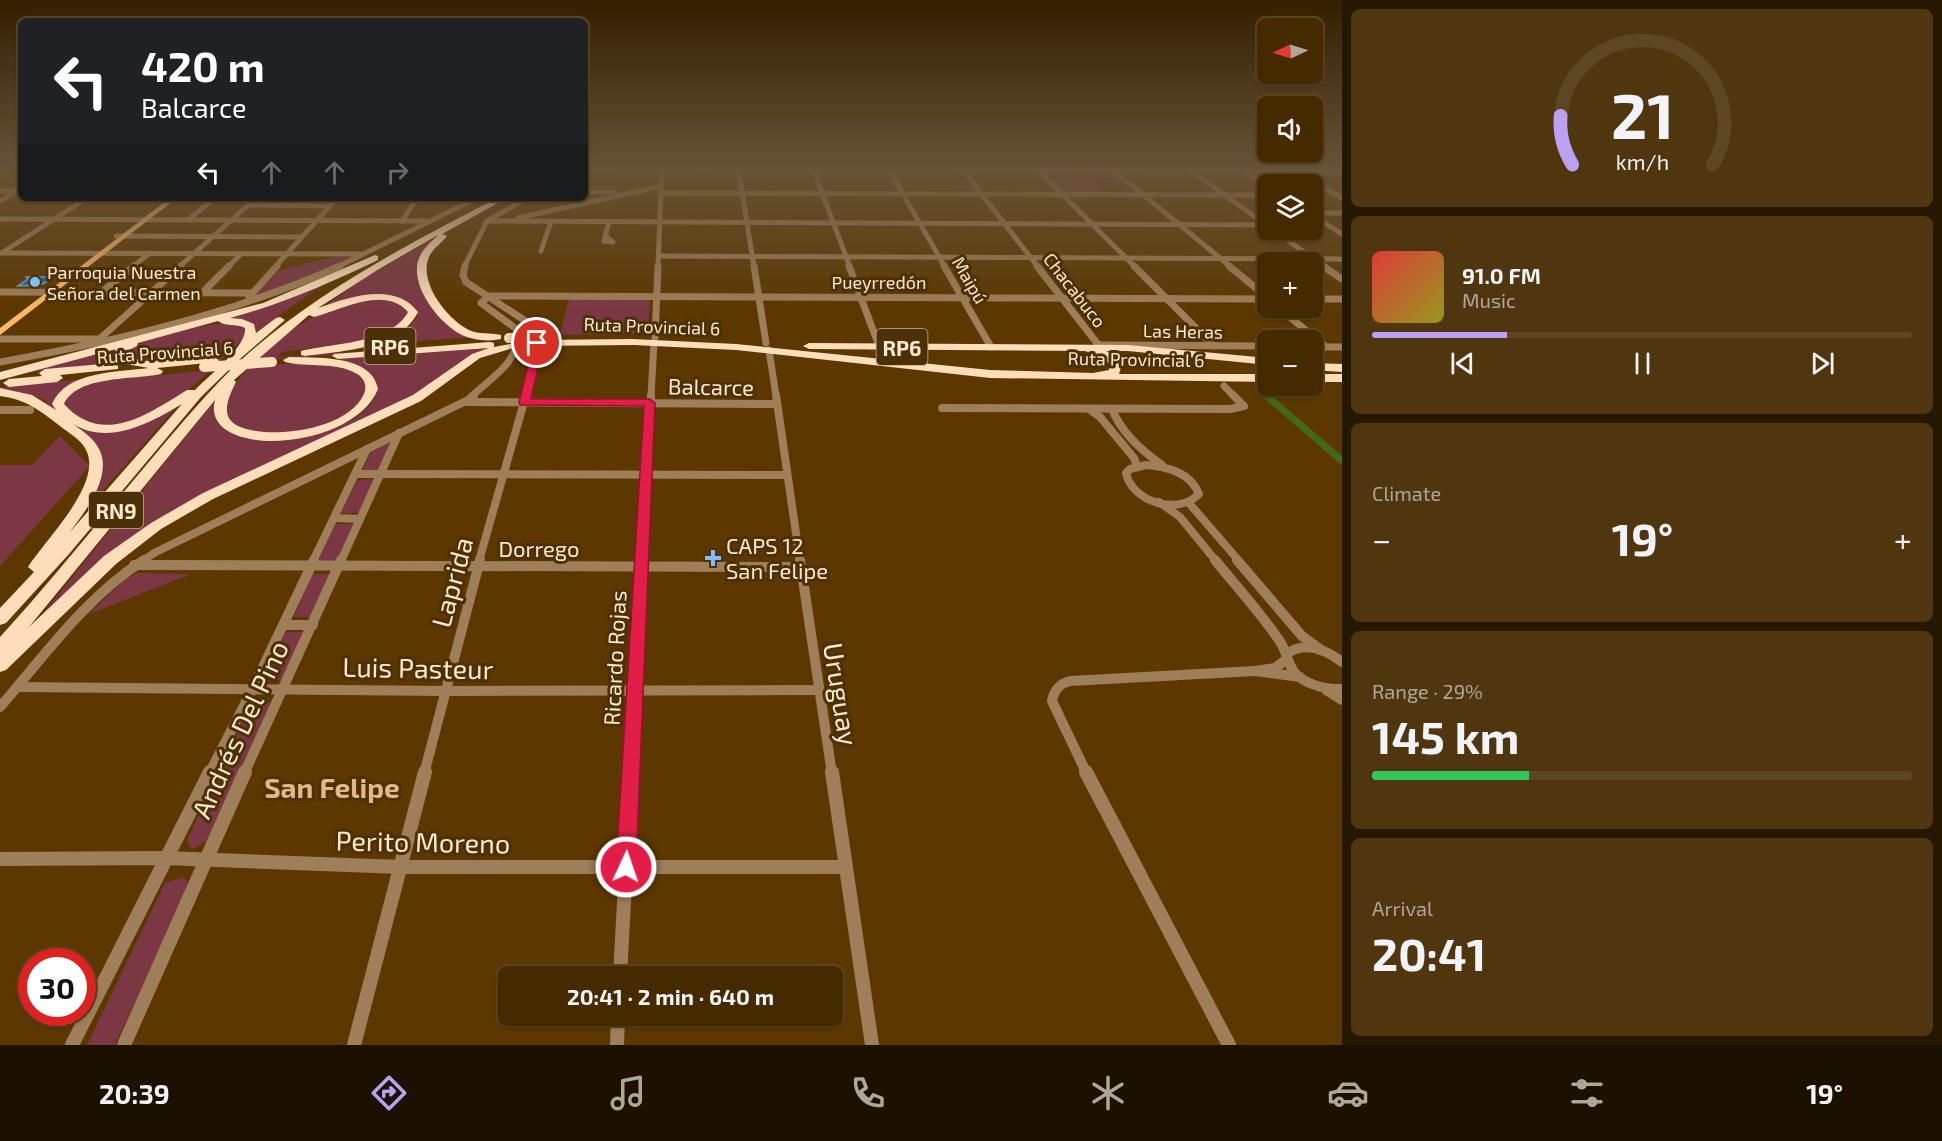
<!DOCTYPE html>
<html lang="en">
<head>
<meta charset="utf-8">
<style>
	:root { --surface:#452a00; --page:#4f360f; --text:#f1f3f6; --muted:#b0a799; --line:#5d4622; --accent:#bca0f2 }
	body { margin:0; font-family:"Exo 2",sans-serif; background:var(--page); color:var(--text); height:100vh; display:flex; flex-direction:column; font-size:22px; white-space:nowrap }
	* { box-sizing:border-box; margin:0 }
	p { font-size:20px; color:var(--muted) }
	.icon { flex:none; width:33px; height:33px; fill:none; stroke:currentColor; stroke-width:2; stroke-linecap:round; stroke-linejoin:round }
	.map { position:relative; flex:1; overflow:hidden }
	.sheet { display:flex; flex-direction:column; gap:9px; padding:9px; background:#261700; width:600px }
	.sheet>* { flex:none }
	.banner { position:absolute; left:18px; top:18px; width:570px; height:183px; border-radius:9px; box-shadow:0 2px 4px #0004,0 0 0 2px var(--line); background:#202124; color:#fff; overflow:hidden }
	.needle { width:39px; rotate:266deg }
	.fabs { position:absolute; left:1257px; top:18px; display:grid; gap:12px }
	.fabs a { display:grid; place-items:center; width:66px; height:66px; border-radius:9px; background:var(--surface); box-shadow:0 2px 4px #0004,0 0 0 2px var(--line); font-size:30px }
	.speed { position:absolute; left:18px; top:948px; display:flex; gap:12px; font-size:30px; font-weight:700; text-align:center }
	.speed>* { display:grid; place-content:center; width:78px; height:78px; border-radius:50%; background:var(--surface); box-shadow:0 2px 4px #0004,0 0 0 2px var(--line); line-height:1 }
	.speed .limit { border:9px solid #d22; background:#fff; color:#111 }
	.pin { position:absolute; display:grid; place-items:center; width:51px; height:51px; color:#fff; margin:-26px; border:3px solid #fff; border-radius:50%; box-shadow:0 2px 6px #0007 }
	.me { position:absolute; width:66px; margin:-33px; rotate:3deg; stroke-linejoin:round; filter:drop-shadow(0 0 4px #0008) }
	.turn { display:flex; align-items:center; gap:21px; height:126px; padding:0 24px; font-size:27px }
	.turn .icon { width:78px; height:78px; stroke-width:2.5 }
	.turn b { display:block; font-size:42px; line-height:51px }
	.lanes { display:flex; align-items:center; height:57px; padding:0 24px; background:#0003; justify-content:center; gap:30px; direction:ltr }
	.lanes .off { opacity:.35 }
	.big { font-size:45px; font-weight:700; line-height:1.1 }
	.sheet .card { flex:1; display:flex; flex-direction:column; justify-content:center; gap:9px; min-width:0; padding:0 21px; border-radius:9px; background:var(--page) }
	.sheet .dial { align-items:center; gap:0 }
	.dial svg { height:156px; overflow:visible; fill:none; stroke:var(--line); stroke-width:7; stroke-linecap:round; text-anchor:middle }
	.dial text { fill:var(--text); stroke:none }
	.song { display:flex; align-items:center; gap:18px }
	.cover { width:72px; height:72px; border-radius:9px; background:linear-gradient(135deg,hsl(0 70% 55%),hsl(60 70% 35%)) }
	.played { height:6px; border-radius:3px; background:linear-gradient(90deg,var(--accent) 25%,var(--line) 25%) }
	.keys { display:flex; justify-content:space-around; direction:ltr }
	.heat { display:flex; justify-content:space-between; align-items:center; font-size:33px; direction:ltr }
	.charge { height:9px; border-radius:4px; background:linear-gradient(90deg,#34c759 29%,var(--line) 0) }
	.trip { position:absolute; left:498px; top:966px; width:345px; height:60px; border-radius:9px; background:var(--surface); box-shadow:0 2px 4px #0004,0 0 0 2px var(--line); font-weight:700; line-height:60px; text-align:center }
	.dock { display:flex; height:96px; justify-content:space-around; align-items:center; background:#1c1100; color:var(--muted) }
	.dock .icon { width:42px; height:42px }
	.dock .active { color:var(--accent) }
	.dock b { font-size:27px; color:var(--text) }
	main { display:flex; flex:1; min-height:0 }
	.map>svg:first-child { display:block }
	.green { fill:#7b3844 }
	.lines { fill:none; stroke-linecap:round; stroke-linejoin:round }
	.canal { fill:#446915; fill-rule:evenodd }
	.building { fill:#0b6cba; stroke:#76a1cf; stroke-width:1.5 }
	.minor-far4 { stroke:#9f7f59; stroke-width:5 }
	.minor-far3 { stroke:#9f7f59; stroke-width:7 }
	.minor-far2 { stroke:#9f7f59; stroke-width:8 }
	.minor-far1 { stroke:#9f7f59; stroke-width:10 }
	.minor { stroke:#9f7f59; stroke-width:14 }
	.major { fill:#fcba69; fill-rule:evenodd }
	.highway { fill:#fdddba; fill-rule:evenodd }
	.highway-bridge { stroke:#fdddba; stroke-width:10 }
	.route { fill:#e11d48; stroke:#92132f; stroke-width:1.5 }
	.poi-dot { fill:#82bcfa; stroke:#4c3007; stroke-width:2 }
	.labels { text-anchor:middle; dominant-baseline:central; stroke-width:6; stroke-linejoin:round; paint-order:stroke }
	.far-poi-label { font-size:18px; fill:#fde7cd; stroke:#4c3007; text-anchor:start }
	.far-street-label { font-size:18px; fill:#fde7cd; stroke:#4c3007 }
	.shield { fill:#4c3007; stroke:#c8b092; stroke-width:1.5 }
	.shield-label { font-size:21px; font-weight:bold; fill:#fde7cd }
	.street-label { font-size:22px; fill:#fde7cd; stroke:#4c3007 }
	.poi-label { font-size:22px; fill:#fde7cd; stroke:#4c3007; text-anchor:start }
	.near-street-label { font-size:27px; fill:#fde7cd; stroke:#4c3007 }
	.near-neighbourhood-label { font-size:28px; font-weight:bold; fill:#e3b885; stroke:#4c3007 }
</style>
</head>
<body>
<main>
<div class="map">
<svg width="1342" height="1045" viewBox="0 0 1342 1045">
	<rect width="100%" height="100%" fill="#5c3800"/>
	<g class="green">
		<path d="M1043,171L1110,172L1123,183H1097L1108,194H1065Z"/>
		<path d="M448,231L423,256L431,300L473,337L354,346C375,340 404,337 417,317L416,308L402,299L391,297L321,309L366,277Z"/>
		<path d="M334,257H354L253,298L279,270Z"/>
		<path d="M324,284L257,331C254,326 248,322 240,320C218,317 124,339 112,355V361L116,365L28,372L130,342L262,308Z"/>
		<path d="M569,298L650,299L648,332L643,334L560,335Z"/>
		<path d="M377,299L398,302L409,311L395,330L362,341L282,352L278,357L501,342L274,359L269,365C300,364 351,356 368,387L361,404L336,422L298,433L257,434L229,422L224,401C248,359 301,315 349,303C358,301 368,301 377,299Z"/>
		<path d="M226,323L243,326L247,331L243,339C211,369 176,410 131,422C119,425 106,425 94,427L62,406L67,393L99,381L202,371L214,357L139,362L122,359L120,355C140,338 199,325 226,323Z"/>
		<path d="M493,348L434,385L188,504L31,628L214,402L216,401C195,459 356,447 375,396C378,389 377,381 372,375C363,365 349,365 339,359Z"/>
		<path d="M95,378L65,389L53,400L56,409L78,428L92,432L100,433L180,403L74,523L101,460L43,399L0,387Z"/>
		<path d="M60,436L90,466L0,566V465H32Z"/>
		<path d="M392,442L379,470L362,471L371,452Z"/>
		<path d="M375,479L359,513H341L357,480Z"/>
		<path d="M335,524H354L336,562H317Z"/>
		<path d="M138,573L191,574L89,614L127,578Z"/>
		<path d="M312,574H333L312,617H294Z"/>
		<path d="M286,632H304L283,680L263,681Z"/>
		<path d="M262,700L272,704L210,839L192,850L187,840L250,706Z"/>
		<path d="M184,877L189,886L115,1045H87L165,883Z"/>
	</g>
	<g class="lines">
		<path class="canal" d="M1268,394L1271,395L1342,456V464L1339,463L1265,399L1264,397Z"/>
	</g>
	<path class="building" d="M26,277H49L50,280L40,285L18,286L28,279Z"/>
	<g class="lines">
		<g class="minor-far4">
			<path d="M738,166L754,267"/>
			<path d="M812,166L850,267"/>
			<path d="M887,166L945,267"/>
			<path d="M960,166L1038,267"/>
			<path d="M1035,167L1135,267"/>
			<path d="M585,168L1342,171"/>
			<path d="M1188,169L1267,225"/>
			<path d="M1113,170L1231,267"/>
			<path d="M1242,170L1268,186"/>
			<path d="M1298,172L1342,198"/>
			<path d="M0,191H16"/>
			<path d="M585,192H614"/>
			<path d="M662,193L1268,195"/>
			<path d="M0,201L21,189"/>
			<path d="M248,205L330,206"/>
			<path d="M1312,213H1342"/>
			<path d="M1312,215L1342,234"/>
			<path d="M518,218L662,186"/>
			<path d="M0,219L428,221"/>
			<path d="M188,220L215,198"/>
			<path d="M402,221L417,198"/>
			<path d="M487,221L1268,225"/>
			<path d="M1273,230L1325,267"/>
			<path d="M116,236L302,237"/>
			<path d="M607,237L613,242L604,241L609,222"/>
			<path d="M541,251L551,222"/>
			<path d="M3,252L87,198"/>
			<path d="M0,253L360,254"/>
			<path d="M659,256L1342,259"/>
			<path d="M132,267L150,253"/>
			<path d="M179,267L256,198"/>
			<path d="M228,267L241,254"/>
			<path d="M275,267L337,198"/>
			<path d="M337,267L477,198"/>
			<path d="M464,267L487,221L527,198"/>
			<path d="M658,267L662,166"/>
		</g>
		<g class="minor-far3">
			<path d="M465,266L463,275L466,282L550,337"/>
			<path d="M754,266L766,343"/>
			<path d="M849,266L879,346"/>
			<path d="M944,266L991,347"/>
			<path d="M1037,266L1100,347"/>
			<path d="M1134,266L1214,346"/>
			<path d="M1229,266L1268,298"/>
			<path d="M1323,266L1342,279"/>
			<path d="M0,292L252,293"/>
			<path d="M102,292L134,266"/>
			<path d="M202,293L229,266"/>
			<path d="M249,297L277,266"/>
			<path d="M1312,299H1342"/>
			<path d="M1279,308L1326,347"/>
			<path d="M655,337L658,266"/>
			<path d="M0,339H100"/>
			<path d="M95,343L181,266"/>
			<path d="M1098,345L1268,346"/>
			<path d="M1312,347H1342"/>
			<path d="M769,350L776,396"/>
			<path d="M0,362C117,341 232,314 340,266"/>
			<path d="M1224,386L1234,396"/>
			<path d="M472,396C495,374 516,366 519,331L481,303L489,296L1268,299"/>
			<path d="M525,396L536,353L541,346L537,343"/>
			<path d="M651,396L654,342"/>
		</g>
		<g class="minor-far2">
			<path d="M776,395L800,561"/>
			<path d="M466,402L776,404"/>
			<path d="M942,408L1230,409L1244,406L1233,395"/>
			<path d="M1089,409L1100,417L1134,458L1137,466"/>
			<path d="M1112,409C1121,432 1142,451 1162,465"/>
			<path d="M0,410H30"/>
			<path d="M1146,465C1168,467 1190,472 1199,494C1178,516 1132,502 1126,473L1130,469Z"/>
			<path d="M356,474L787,475"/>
			<path d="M1159,502L1180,517L1216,561"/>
			<path d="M1189,503L1239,561"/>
			<path d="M335,518L360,519"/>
			<path d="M142,561L156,552L468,400L474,395"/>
			<path d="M313,561L367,449"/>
			<path d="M341,561L399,433"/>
			<path d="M479,561L526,395"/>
			<path d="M642,561L651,395"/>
		</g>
		<g class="minor-far1">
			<path d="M800,560L832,774"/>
			<path d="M1215,560C1236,586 1260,612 1279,640C1288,652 1287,667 1298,676C1310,686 1327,689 1342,689"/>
			<path d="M1237,560L1302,636L1320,649"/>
			<path d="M134,565L801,567"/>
			<path d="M284,625H313"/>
			<path d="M1288,653C1306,641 1326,650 1342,662"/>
			<path d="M1287,659L1275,668L1255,671L1300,677"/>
			<path d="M17,687L446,691L819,690"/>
			<path d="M1326,690L1342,700"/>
			<path d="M0,707C45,655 86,597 144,560"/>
			<path d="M209,774L253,688L314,560"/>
			<path d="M244,774L341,560"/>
			<path d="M424,774L480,560"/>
			<path d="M631,774L642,560"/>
			<path d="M1087,774L1052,701C1054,690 1059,684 1070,681L1255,671"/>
		</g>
		<g class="minor">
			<path d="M832,772L872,1045"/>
			<path d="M1086,772L1229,1045"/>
			<path d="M0,859L165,858L401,867H845"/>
			<path d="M620,976L631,772"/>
			<path d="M72,1045L210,772"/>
			<path d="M124,1045L245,772"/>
			<path d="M354,1045L425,772"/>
			<path d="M617,1045L618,1016"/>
		</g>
		<path class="major" d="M170,198H177L0,335V328Z"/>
		<g class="highway">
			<path d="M497,198H507L442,234L447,236C442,243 433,248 429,257C418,282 447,319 469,330C479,335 490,332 501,335V339C489,342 471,340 460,334C438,322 411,287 418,261C421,250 431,242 438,235L379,269L318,308C349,297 395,281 418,312C400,349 342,351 305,356L301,355V351C332,343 391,344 408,312C385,285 341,310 314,317L309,315L234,380L236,382C222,409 221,426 256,431C287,436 349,427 364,394C367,386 365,379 357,374C335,361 309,368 285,362L283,360L289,357C316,358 372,354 378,389C353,452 199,460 215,400L29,627L104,556L151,523L203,493L413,395L472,354L489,348L338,359L332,356L334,354L490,342L494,343V347L520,342V346L480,358L421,401L213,499L161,529L116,564L6,670L0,672V637C53,579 102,517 153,457C181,424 209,390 241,360C317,291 407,245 497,198Z"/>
			<path d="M375,255L378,256V260C330,283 282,304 230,318L242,319L254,324L256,333L276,318L280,317L285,320L241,358L201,397L69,554L6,623L0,625V608L34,572L28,567C45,540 101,486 87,452C83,441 69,433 60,426C41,411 25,399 0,396V388L32,395L56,410L52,404C66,371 117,372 149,368L114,362L110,357L116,349L0,380V372L263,303ZM218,321C225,327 236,323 245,328C247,347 208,376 195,390H187C148,414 103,447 64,404C77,375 135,380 161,374L163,371L157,368L217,362L219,360L213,357L147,361L122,357L125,352L137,346L138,343ZM182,404L69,533C84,513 112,478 100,451C95,439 83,431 73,424C109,446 150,423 182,404Z"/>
			<path d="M633,339L736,344L990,370L1093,373L1109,370L1110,365L1103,357L1085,351L809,349L803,346L809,343L1128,345L1268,358V365L1128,351H1106L1111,353L1122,364L1119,374H1268V382L990,378L736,350L633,345L534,346L528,343L534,340Z"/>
			<path d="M114,363L118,365V369L60,375L63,378L57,382L9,387L3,383L9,379L42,376L39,373L45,369Z"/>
			<path d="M1312,363L1342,364V372L1312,370Z"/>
			<rect x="1312" y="374" width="30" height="8"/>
		</g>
		<g class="highway-bridge">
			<path d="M509,338L535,337"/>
			<path d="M204,367L272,362"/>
		</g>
	</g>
	<linearGradient id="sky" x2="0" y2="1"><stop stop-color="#331f00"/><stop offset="0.53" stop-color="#665337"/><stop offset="1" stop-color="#665337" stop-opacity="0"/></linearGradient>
	<rect width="1342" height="312" fill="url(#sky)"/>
	<path class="route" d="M537,340L546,346L541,353L531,399H650L655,403L636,867L633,873L626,876L619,873L616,867L644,406L520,405L519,402L531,353L535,347L532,343Z"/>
	<g class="poi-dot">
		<circle cx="35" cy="282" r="6"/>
		<path d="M710 549h6v6h6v6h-6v6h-6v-6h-6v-6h6z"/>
	</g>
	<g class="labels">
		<g class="far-poi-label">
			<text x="47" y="272">Parroquia Nuestra<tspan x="47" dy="21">Señora del Carmen</tspan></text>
		</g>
		<g class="far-street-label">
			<text transform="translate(970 280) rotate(60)">Maipú</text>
			<text x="879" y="282">Pueyrredón</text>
			<text transform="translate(1075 290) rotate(52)">Chacabuco</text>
			<text transform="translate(652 326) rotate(2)">Ruta Provincial 6</text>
			<text transform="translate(1183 331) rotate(1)">Las Heras</text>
			<text transform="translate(165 352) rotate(-4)">Ruta Provincial 6</text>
			<text transform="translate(1136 359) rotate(1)">Ruta Provincial 6</text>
		</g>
		<g class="shield">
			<rect x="364.5" y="328" width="51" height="36" rx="4.5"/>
			<rect x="876.5" y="329" width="51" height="36" rx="4.5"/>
			<rect x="89" y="492" width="54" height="36" rx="4.5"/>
		</g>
		<g class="shield-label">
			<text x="390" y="346">RP6</text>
			<text x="902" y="347">RP6</text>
			<text x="116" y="510">RN9</text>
		</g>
		<g class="street-label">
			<text transform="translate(711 386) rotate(1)">Balcarce</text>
			<text x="539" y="548">Dorrego</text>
			<text transform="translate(614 658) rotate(-87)">Ricardo Rojas</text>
		</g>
		<g class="poi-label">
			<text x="726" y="545">CAPS 12<tspan x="726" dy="25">San Felipe</tspan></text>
		</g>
		<g class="near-street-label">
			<text transform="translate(451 582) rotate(-75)">Laprida</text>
			<text transform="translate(418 667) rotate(1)">Luis Pasteur</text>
			<text transform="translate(842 694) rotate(81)">Uruguay</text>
			<text transform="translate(239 729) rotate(-65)">Andrés Del Pino</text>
			<text transform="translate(423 841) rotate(1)">Perito Moreno</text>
		</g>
		<g class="near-neighbourhood-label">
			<text x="332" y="787">San Felipe</text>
		</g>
	</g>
</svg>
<div class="fabs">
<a><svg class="needle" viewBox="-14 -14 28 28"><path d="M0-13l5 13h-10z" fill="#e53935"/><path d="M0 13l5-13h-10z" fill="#b0a799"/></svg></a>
<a><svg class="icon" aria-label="sound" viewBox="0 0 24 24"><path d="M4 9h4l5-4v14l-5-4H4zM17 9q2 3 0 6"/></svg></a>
<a><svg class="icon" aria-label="layers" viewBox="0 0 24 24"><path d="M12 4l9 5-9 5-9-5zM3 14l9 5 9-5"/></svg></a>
<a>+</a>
<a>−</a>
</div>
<div class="speed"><div class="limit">30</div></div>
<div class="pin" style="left:537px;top:343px;background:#d93025"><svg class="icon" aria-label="arrive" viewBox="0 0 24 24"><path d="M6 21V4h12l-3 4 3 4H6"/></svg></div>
<svg class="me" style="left:626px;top:867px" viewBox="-20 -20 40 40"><circle r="17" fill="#e11d48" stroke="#fff" stroke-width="3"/><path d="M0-11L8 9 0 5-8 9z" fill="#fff"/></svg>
<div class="trip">20:41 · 2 min · 640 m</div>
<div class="banner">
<div class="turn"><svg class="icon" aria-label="left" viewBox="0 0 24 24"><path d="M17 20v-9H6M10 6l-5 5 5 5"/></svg><div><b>420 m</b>Balcarce</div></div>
<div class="lanes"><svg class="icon" aria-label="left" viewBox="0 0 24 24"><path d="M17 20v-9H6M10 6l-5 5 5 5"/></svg><svg class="icon off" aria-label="ahead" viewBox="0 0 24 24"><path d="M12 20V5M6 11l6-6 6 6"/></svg><svg class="icon off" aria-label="ahead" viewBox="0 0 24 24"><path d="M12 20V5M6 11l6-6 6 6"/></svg><svg class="icon off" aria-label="right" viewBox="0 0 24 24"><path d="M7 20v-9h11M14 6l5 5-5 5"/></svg></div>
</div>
</div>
<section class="sheet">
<div class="card dial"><svg viewBox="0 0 100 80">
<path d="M14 69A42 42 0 1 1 86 69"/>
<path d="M14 69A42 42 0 0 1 8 44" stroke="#bca0f2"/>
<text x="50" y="56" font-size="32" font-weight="700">21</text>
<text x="50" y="72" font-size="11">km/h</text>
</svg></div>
<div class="card">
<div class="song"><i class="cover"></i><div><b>91.0 FM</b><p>Music</p></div></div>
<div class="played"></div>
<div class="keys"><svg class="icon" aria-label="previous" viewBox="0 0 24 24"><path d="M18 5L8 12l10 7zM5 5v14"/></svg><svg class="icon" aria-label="pause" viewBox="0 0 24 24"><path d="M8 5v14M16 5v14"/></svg><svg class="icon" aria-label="next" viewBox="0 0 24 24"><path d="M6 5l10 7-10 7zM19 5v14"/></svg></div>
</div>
<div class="card"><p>Climate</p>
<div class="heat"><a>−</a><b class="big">19°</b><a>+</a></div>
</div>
<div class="card"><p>Range · 29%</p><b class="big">145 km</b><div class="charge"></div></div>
<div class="card"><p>Arrival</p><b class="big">20:41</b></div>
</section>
</main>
<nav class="dock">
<b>20:39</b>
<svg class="icon active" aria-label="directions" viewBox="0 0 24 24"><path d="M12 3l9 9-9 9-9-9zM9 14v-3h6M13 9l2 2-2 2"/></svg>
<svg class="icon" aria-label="music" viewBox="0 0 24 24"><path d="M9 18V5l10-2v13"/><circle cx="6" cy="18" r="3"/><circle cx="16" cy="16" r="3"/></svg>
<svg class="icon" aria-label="phone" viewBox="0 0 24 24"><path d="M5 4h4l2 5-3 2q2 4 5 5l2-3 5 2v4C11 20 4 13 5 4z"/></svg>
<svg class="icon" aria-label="climate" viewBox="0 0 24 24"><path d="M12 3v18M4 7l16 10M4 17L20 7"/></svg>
<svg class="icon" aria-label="car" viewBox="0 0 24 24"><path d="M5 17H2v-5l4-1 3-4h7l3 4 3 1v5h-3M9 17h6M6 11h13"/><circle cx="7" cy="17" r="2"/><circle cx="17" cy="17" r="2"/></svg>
<svg class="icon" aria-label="filters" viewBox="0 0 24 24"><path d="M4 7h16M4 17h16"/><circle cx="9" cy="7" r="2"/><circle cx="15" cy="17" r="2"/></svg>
<b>19°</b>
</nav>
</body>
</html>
